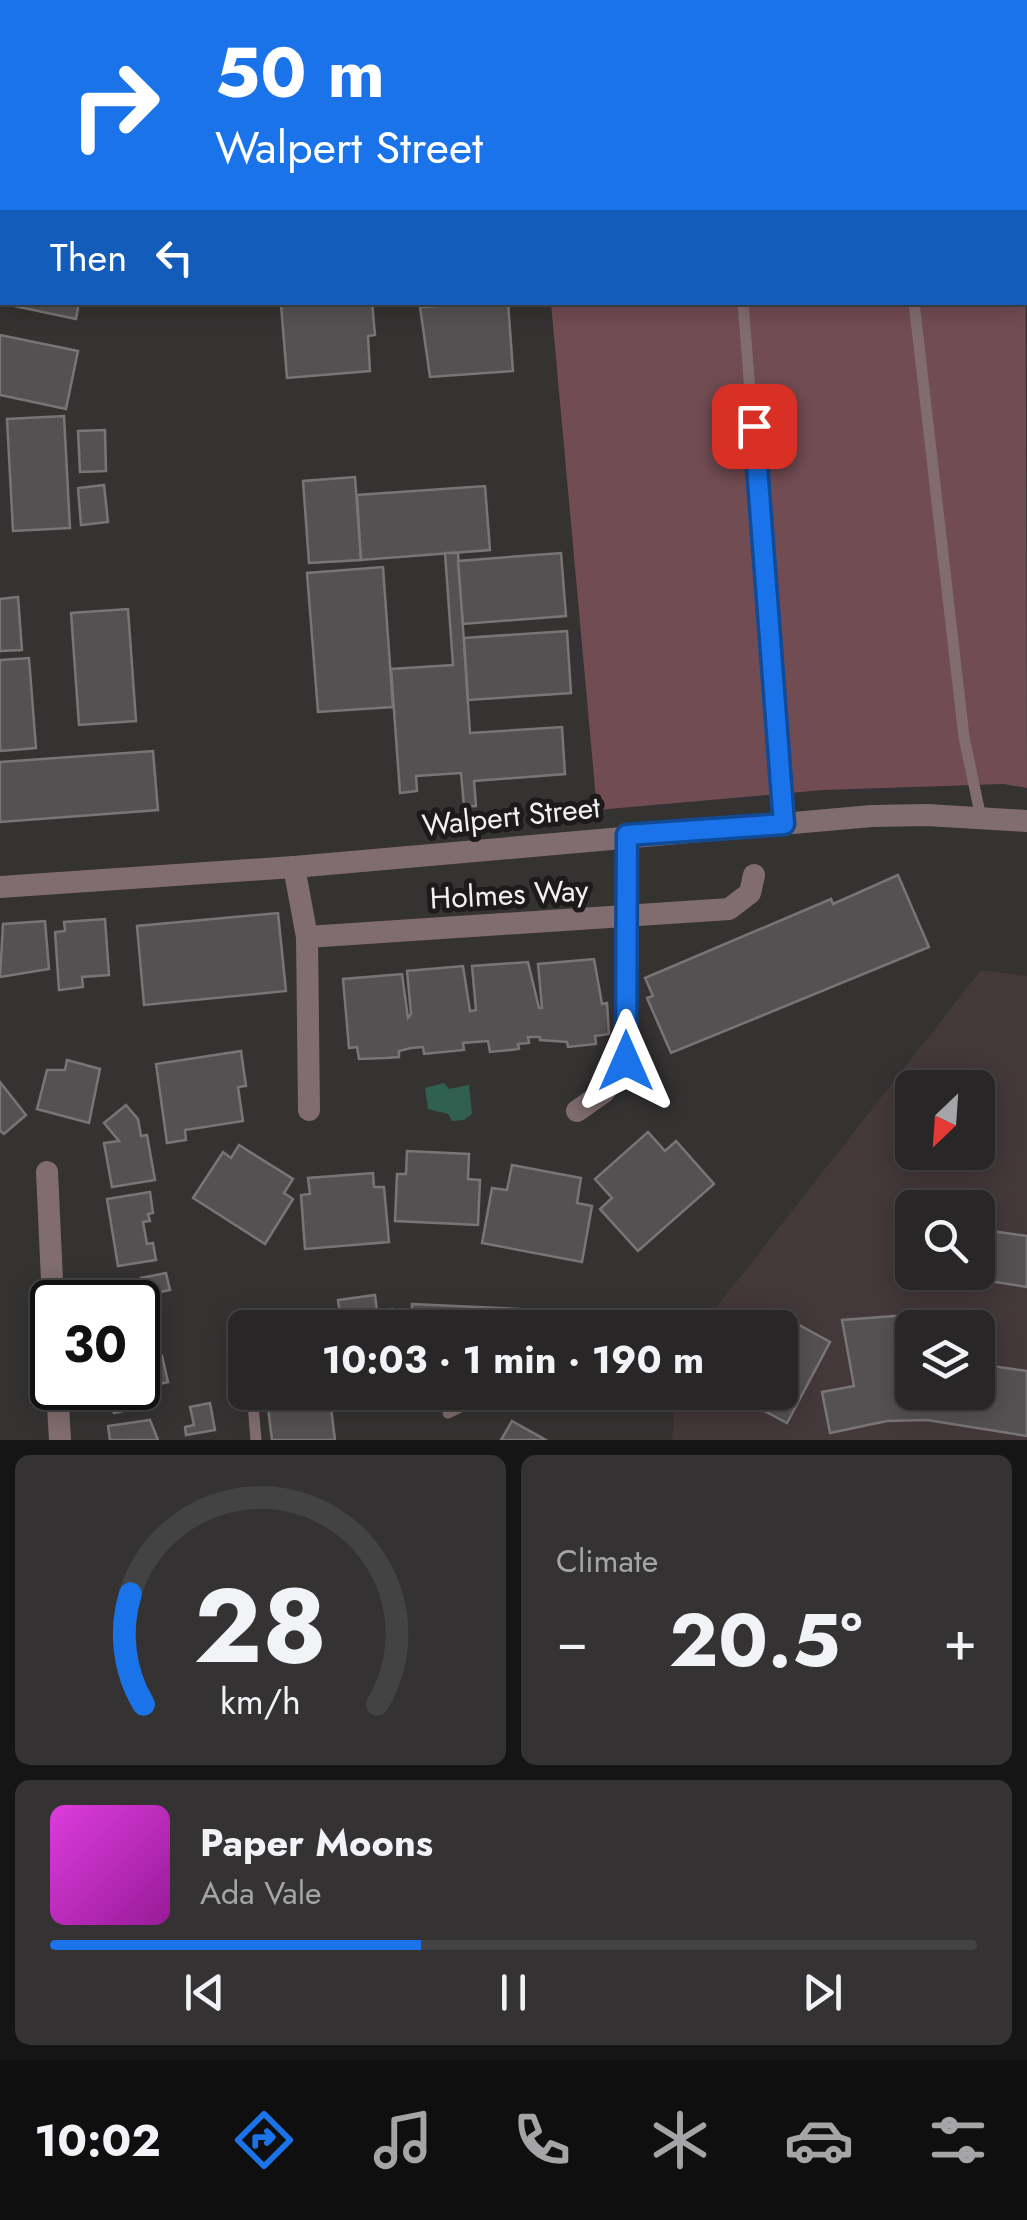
<!DOCTYPE html>
<html lang="en">
<head>
<meta charset="utf-8">
<style>
	:root { --surface:#282626; --page:#343232; --text:#f1f3f6; --muted:#a5a5a7; --line:#444343; --accent:#1a73e8 }
	body { margin:0; font-family:Jost,sans-serif; background:var(--page); color:var(--text); height:100vh; display:flex; flex-direction:column; font-size:38px; white-space:nowrap }
	* { box-sizing:border-box; margin:0 }
	p { font-size:32px; color:var(--muted) }
	.icon { flex:none; width:55px; height:55px; fill:none; stroke:currentColor; stroke-width:2; stroke-linecap:round; stroke-linejoin:round }
	.map { position:relative; height:1440px; overflow:hidden }
	.drawer { display:flex; flex-direction:column; gap:15px; padding:15px; background:#161515; flex:1 }
	.drawer>* { flex:none }
	.banner { position:absolute; left:0px; top:0px; width:1028px; height:305px; box-shadow:0 5px 25px #0003,0 0 0 2px var(--line); background:#1a73e8; color:#fff; overflow:hidden }
	.needle { width:65px; rotate:205deg }
	.buttons { position:absolute; left:895px; top:1070px; display:grid; gap:20px }
	.buttons a { display:grid; place-items:center; width:100px; height:100px; border-radius:15px; background:var(--surface); box-shadow:0 5px 25px #0003,0 0 0 2px var(--line); font-size:50px }
	.speed { position:absolute; left:30px; top:1280px; display:flex; gap:20px; font-size:50px; font-weight:700; text-align:center }
	.speed>* { display:grid; place-content:center; width:130px; height:130px; border-radius:50%; background:var(--surface); box-shadow:0 5px 25px #0003,0 0 0 2px var(--line); line-height:1 }
	.speed .limit { border:5px solid #111; border-radius:15px; background:#fff; color:#111 }
	.pin { position:absolute; display:grid; place-items:center; width:85px; height:85px; color:#fff; margin:-42px; border-radius:20px; box-shadow:0 5px 15px #0006 }
	.me { position:absolute; width:110px; margin:-55px; rotate:0deg; stroke-linejoin:round; filter:drop-shadow(0 0 8px #0008) }
	.turn { display:flex; align-items:center; gap:35px; height:210px; padding:0 50px; font-size:45px }
	.turn .icon { width:130px; height:130px; stroke-width:2.5 }
	.turn b { display:block; font-size:70px; line-height:85px }
	.then { display:flex; align-items:center; height:95px; padding:0 50px; background:#0003; gap:20px; font-size:38px }
	.big { font-size:75px; font-weight:700; line-height:1.1 }
	.drawer .widget { flex:1; display:flex; flex-direction:column; justify-content:center; gap:15px; min-width:0; padding:0 35px; border-radius:15px; background:var(--page) }
	.drawer .dial { align-items:center; gap:0 }
	.dial svg { height:260px; overflow:visible; fill:none; stroke:var(--line); stroke-width:7; stroke-linecap:round; text-anchor:middle }
	.dial text { fill:var(--text); stroke:none }
	.song { display:flex; align-items:center; gap:30px }
	.cover { width:120px; height:120px; border-radius:15px; background:linear-gradient(135deg,hsl(300 70% 55%),hsl(300 70% 35%)) }
	.played { height:10px; border-radius:5px; background:linear-gradient(90deg,var(--accent) 40%,var(--line) 40%) }
	.keys { display:flex; justify-content:space-around; direction:ltr }
	.heat { display:flex; justify-content:space-between; align-items:center; font-size:55px; direction:ltr }
	.drawer .tiles { flex:1; display:grid; gap:15px; grid-template-columns:1fr 1fr }
	.widget:last-child { grid-column:span 2 }
	.trip { position:absolute; left:228px; top:1310px; width:570px; height:100px; border-radius:15px; background:var(--surface); box-shadow:0 5px 25px #0003,0 0 0 2px var(--line); font-weight:700; line-height:100px; text-align:center }
	.menu { display:flex; height:160px; justify-content:space-around; align-items:center; background:#100f0f; color:var(--muted) }
	.menu .icon { width:70px; height:70px }
	.menu .active { color:var(--accent) }
	.menu b { font-size:45px; color:var(--text) }
	.map>svg:first-child { display:block }
	.built { fill:#43383a; fill-rule:evenodd }
	.green { fill:#724c53 }
	.water { fill:#326050 }
	.building { fill:#555152; stroke:#797576; stroke-width:2.5 }
	.lines { fill:none; stroke-linecap:round; stroke-linejoin:round }
	.lane { stroke:#816d70; stroke-width:11 }
	.street { stroke:#816d70; stroke-width:22 }
	.route-casing { stroke:#114b97; stroke-width:25 }
	.route { stroke:#1a73e8; stroke-width:18 }
	.labels { text-anchor:middle; dominant-baseline:central; stroke-width:10; stroke-linejoin:round; paint-order:stroke }
	.street-label { font-size:30px; fill:#f2f0f0; stroke:#1c1a1a }
</style>
</head>
<body>
<div class="map">
<svg width="1027" height="1440" viewBox="0 0 1027 1440">
	<rect width="100%" height="100%" fill="#353232"/>
	<path class="built" d="M981,970L1027,976V1440H672L676,1393L780,1392V1328L701,1327ZM912,1088H978V1152H912ZM912,1208H978V1272H912ZM912,1328H978V1392H912Z"/>
	<path class="green" d="M1025,68L1027,788L1004,784L823,790L597,810L551,303L1025,302Z"/>
	<path class="water" d="M444,1083L449,1089L469,1085L472,1114L464,1120L452,1121L448,1114L428,1109L425,1088Z"/>
	<g class="building">
		<path d="M17,0H128L17,2Z"/>
		<path d="M0,244L2,302H79L76,319L0,303Z"/>
		<path d="M313,302H372L375,335L368,336L370,371L287,378L281,305Z"/>
		<path d="M508,302L513,371L430,377L420,307Z"/>
		<path d="M0,335L78,351L66,409L0,395Z"/>
		<path d="M64,416L70,528L13,531L7,419Z"/>
		<path d="M105,430L106,471L80,472L78,431Z"/>
		<path d="M355,477L361,560L309,563L303,481Z"/>
		<path d="M104,485L108,522L81,525L78,488Z"/>
		<path d="M485,486L490,550L361,560L357,495Z"/>
		<path d="M445,553H458L470,733L562,727L565,774L474,781L476,806L464,807L461,773L416,776L417,791L400,793L391,669L453,665Z"/>
		<path d="M561,553L566,616L463,624L458,561Z"/>
		<path d="M383,567L393,707L318,712L307,573Z"/>
		<path d="M18,597L22,650L0,651V599Z"/>
		<path d="M128,609L136,721L79,725L71,613Z"/>
		<path d="M567,631L571,693L468,700L464,638Z"/>
		<path d="M29,658L36,748L0,751V660Z"/>
		<path d="M153,751L158,810L0,822V762Z"/>
		<path d="M898,875L929,947L671,1053L647,998L653,996L645,978L831,899L833,904Z"/>
		<path d="M278,913L286,991L144,1005L137,926Z"/>
		<path d="M105,919L109,975L82,977L83,987L59,990L55,932L65,931L64,922Z"/>
		<path d="M45,921L49,969L0,977L3,924Z"/>
		<path d="M594,959L602,1004L607,1003L609,1034L595,1036L596,1044L568,1047L567,1042L540,1040V1037H528L529,1043L518,1044L519,1049L490,1052L488,1041L463,1043L464,1050L424,1054L423,1047L411,1048L399,1051V1057L385,1058L359,1059L357,1047L349,1048L343,979L402,974L408,1018L411,1014L407,971L463,966L470,1011L476,1010L472,966L528,962L539,1008H542L538,964Z"/>
		<path d="M241,1051L246,1086L238,1087L243,1121L185,1130L186,1140L167,1143L156,1064Z"/>
		<path d="M67,1060L100,1069L89,1123L37,1109L47,1070H65Z"/>
		<path d="M0,1082L26,1115L4,1134L0,1131Z"/>
		<path d="M126,1105L138,1119L141,1136L147,1135L155,1180L112,1187L104,1143L119,1141L104,1123Z"/>
		<path d="M648,1132L665,1151L676,1141L714,1184L638,1251L600,1209L612,1198L595,1179Z"/>
		<path d="M239,1145L293,1179L284,1193L293,1199L265,1244L193,1198L223,1152L231,1158Z"/>
		<path d="M407,1151L469,1154L468,1179L480,1180L478,1225L395,1221L397,1174H406Z"/>
		<path d="M512,1165L581,1178L577,1203L592,1206L582,1262L482,1243L492,1188L507,1190Z"/>
		<path d="M373,1173L374,1187H384L389,1242L305,1249L301,1195L310,1194L308,1178Z"/>
		<path d="M150,1192L153,1213L148,1214L150,1221L143,1222L147,1244L153,1243L156,1260L118,1266L107,1199Z"/>
		<path d="M978,1229L1027,1236V1287L956,1276L957,1272H978Z"/>
		<path d="M166,1273L170,1290L145,1295L141,1278Z"/>
		<path d="M135,1293L137,1302H98V1300Z"/>
		<path d="M375,1295L377,1311L392,1309L394,1328H342L338,1300Z"/>
		<path d="M412,1304L518,1309L517,1328H411Z"/>
		<path d="M138,1306L139,1313L150,1311L154,1336L138,1343Z"/>
		<path d="M908,1315L974,1322V1328H912V1392H978V1364L1027,1371V1436L927,1420L887,1421L830,1433L822,1392L854,1386L842,1320Z"/>
		<path d="M783,1316L830,1342L787,1423L740,1398L743,1392H780V1328H777Z"/>
		<path d="M144,1353L145,1359L162,1356L168,1382L151,1386L155,1404L114,1413L103,1388H138V1355Z"/>
		<path d="M266,1392H329L335,1440H272Z"/>
		<path d="M210,1403L215,1430L186,1435L185,1427L194,1425L190,1407Z"/>
		<path d="M150,1420L158,1440H110L108,1426Z"/>
		<path d="M512,1421L546,1440H501Z"/>
	</g>
	<g class="lines">
		<g class="lane">
			<path d="M743,302L784,824"/>
			<path d="M914,302L964,737L981,818"/>
			<path d="M252,1392L256,1440"/>
			<path d="M448,1413L491,1392"/>
		</g>
		<g class="street">
			<path d="M294,867L307,937L309,1110"/>
			<path d="M0,887L294,867L872,816L927,815L1027,821"/>
			<path d="M307,937L729,909L750,893L754,875"/>
			<path d="M577,1111L604,1092L626,1061L627,835"/>
			<path d="M47,1172L53,1302"/>
			<path d="M57,1388L60,1440"/>
		</g>
	</g>
	<g class="lines">
		<defs>
			<path id="route" d="M626,1061L627,835L784,824L754,426"/>
		</defs>
		<use href="#route" class="route-casing"/>
		<use href="#route" class="route"/>
	</g>
	<g class="labels">
		<g class="street-label">
			<text transform="translate(511 816) rotate(-6)">Walpert Street</text>
			<text transform="translate(509 894) rotate(-3)">Holmes Way</text>
		</g>
	</g>
</svg>
<div class="buttons">
<a><svg class="needle" viewBox="-14 -14 28 28"><path d="M0-13l5 13h-10z" fill="#e53935"/><path d="M0 13l5-13h-10z" fill="#a5a5a7"/></svg></a>
<a><svg class="icon" aria-label="search" viewBox="0 0 24 24"><circle cx="10" cy="10" r="6"/><path d="M15 15l6 6"/></svg></a>
<a><svg class="icon" aria-label="layers" viewBox="0 0 24 24"><path d="M12 4l9 5-9 5-9-5zM3 14l9 5 9-5"/></svg></a>
</div>
<div class="speed"><div class="limit">30</div></div>
<div class="pin" style="left:754px;top:426px;background:#d93025"><svg class="icon" aria-label="arrive" viewBox="0 0 24 24"><path d="M6 21V4h12l-3 4 3 4H6"/></svg></div>
<svg class="me" style="left:626px;top:1061px" viewBox="-20 -20 40 40"><path d="M0-17L14 15 0 8-14 15z" fill="#1a73e8" stroke="#fff" stroke-width="4"/></svg>
<div class="trip">10:03 · 1 min · 190 m</div>
<div class="banner">
<div class="turn"><svg class="icon" aria-label="right" viewBox="0 0 24 24"><path d="M7 20v-9h11M14 6l5 5-5 5"/></svg><div><b>50 m</b>Walpert Street</div></div>
<div class="then">Then<svg class="icon" aria-label="left" viewBox="0 0 24 24"><path d="M17 20v-9H6M10 6l-5 5 5 5"/></svg></div>
</div>
</div>
<section class="drawer">
<div class="tiles">
<div class="widget dial"><svg viewBox="0 0 100 80">
<path d="M14 69A42 42 0 1 1 86 69"/>
<path d="M14 69A42 42 0 0 1 10 35" stroke="#1a73e8"/>
<text x="50" y="56" font-size="32" font-weight="700">28</text>
<text x="50" y="72" font-size="11">km/h</text>
</svg></div>
<div class="widget"><p>Climate</p>
<div class="heat"><a>−</a><b class="big">20.5°</b><a>+</a></div>
</div>
<div class="widget">
<div class="song"><i class="cover"></i><div><b>Paper Moons</b><p>Ada Vale</p></div></div>
<div class="played"></div>
<div class="keys"><svg class="icon" aria-label="previous" viewBox="0 0 24 24"><path d="M18 5L8 12l10 7zM5 5v14"/></svg><svg class="icon" aria-label="pause" viewBox="0 0 24 24"><path d="M8 5v14M16 5v14"/></svg><svg class="icon" aria-label="next" viewBox="0 0 24 24"><path d="M6 5l10 7-10 7zM19 5v14"/></svg></div>
</div>
</div>
</section>
<nav class="menu">
<b>10:02</b>
<svg class="icon active" aria-label="directions" viewBox="0 0 24 24"><path d="M12 3l9 9-9 9-9-9zM9 14v-3h6M13 9l2 2-2 2"/></svg>
<svg class="icon" aria-label="music" viewBox="0 0 24 24"><path d="M9 18V5l10-2v13"/><circle cx="6" cy="18" r="3"/><circle cx="16" cy="16" r="3"/></svg>
<svg class="icon" aria-label="phone" viewBox="0 0 24 24"><path d="M5 4h4l2 5-3 2q2 4 5 5l2-3 5 2v4C11 20 4 13 5 4z"/></svg>
<svg class="icon" aria-label="climate" viewBox="0 0 24 24"><path d="M12 3v18M4 7l16 10M4 17L20 7"/></svg>
<svg class="icon" aria-label="car" viewBox="0 0 24 24"><path d="M5 17H2v-5l4-1 3-4h7l3 4 3 1v5h-3M9 17h6M6 11h13"/><circle cx="7" cy="17" r="2"/><circle cx="17" cy="17" r="2"/></svg>
<svg class="icon" aria-label="filters" viewBox="0 0 24 24"><path d="M4 7h16M4 17h16"/><circle cx="9" cy="7" r="2"/><circle cx="15" cy="17" r="2"/></svg>
</nav>
</body>
</html>
